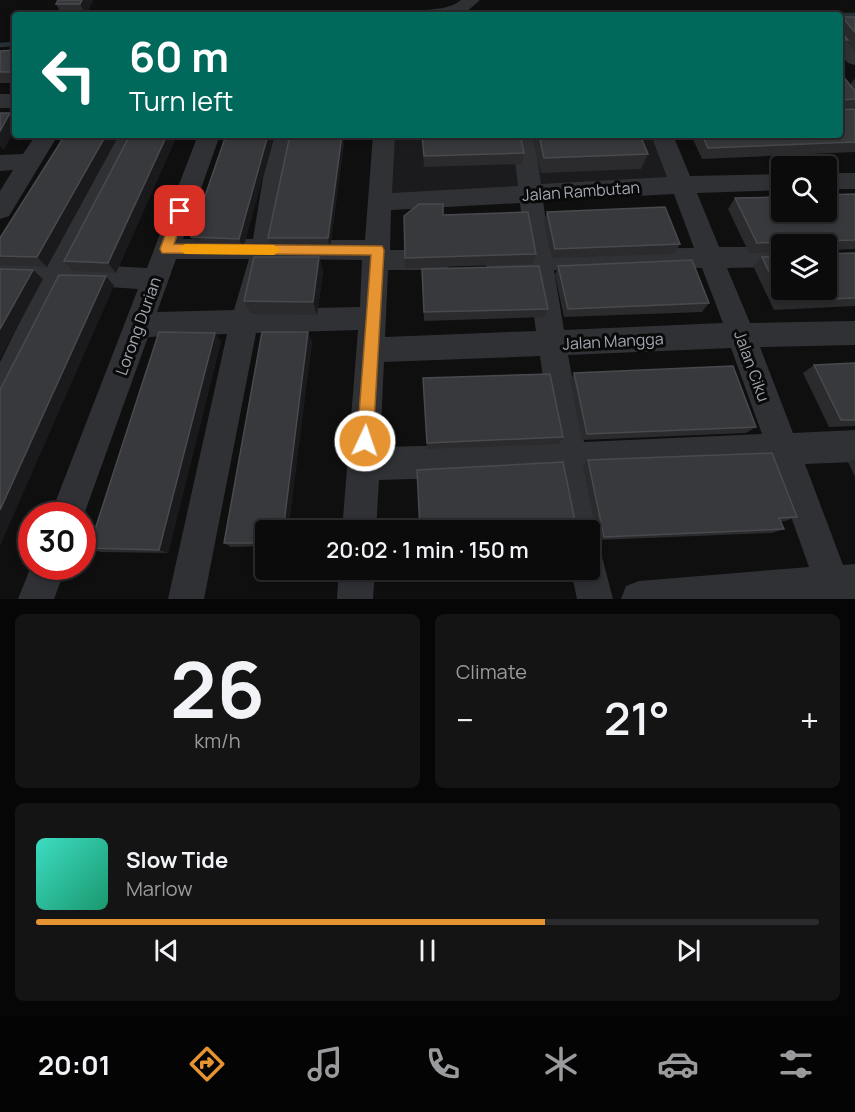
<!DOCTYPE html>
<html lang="en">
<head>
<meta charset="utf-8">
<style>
	:root { --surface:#0b0b0c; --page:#141415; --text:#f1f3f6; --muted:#9a9b9d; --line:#2b2b2d; --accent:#e69331 }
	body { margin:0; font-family:Manrope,sans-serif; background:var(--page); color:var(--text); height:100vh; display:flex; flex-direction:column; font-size:22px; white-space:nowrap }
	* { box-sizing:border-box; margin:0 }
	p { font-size:20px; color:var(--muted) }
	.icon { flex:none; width:33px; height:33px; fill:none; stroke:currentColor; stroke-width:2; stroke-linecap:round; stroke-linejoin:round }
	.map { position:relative; height:599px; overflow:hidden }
	.sheet { display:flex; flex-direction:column; gap:15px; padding:15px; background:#060607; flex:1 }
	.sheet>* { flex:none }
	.top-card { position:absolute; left:12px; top:12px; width:831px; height:126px; border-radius:6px; box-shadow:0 3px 9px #0003,0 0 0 2px var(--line); background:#00695c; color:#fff; overflow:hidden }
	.fabs { position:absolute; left:771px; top:156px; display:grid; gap:12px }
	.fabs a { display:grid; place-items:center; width:66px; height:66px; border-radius:6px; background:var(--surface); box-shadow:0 3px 9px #0003,0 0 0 2px var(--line); font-size:30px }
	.speed { position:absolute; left:18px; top:502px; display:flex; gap:12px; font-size:30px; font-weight:700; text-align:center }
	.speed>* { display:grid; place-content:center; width:78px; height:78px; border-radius:50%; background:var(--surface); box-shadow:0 3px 9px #0003,0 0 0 2px var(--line); line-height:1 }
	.speed .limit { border:9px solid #d22; background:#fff; color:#111 }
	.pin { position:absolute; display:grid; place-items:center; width:51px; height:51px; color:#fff; margin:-26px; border-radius:12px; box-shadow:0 3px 9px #0006 }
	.me { position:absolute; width:66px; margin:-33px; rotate:3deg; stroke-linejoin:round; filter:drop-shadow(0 0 4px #0008) }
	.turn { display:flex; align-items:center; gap:21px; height:126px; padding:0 18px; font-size:27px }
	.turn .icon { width:78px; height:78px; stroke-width:2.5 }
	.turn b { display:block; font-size:42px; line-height:51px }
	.big { font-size:45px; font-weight:600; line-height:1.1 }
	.sheet .widget { flex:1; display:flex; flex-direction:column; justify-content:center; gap:9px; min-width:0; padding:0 21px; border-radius:9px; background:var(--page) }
	.sheet .dial { align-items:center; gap:0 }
	.dial b { font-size:78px; line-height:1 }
	.song { display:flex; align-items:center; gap:18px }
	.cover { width:72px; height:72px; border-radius:9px; background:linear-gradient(135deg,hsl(170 70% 55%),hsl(160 70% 35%)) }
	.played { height:6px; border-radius:3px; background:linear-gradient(90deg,var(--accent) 65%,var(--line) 65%) }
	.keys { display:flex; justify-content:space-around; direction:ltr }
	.heat { display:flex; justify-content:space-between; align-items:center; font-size:33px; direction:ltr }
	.sheet .tiles { flex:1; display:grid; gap:15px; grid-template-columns:1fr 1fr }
	.widget:last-child { grid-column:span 2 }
	.trip { position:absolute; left:255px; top:520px; width:345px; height:60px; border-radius:6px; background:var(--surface); box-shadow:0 3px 9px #0003,0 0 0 2px var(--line); font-weight:600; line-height:60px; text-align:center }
	.tab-bar { display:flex; height:96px; justify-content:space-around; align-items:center; background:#040405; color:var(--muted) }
	.tab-bar .icon { width:42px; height:42px }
	.tab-bar .active { color:var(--accent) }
	.tab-bar b { font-size:27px; color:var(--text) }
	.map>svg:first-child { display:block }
	.built { fill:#1b1b1d }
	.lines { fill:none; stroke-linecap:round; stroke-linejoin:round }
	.stream { stroke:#262f33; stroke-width:4.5 }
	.minor { fill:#303135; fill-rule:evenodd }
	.wall { fill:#2b2b2e }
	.shaded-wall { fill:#1a1a1c }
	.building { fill:#38393c; stroke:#484a4e; stroke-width:1.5 }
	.route { fill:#e69331; stroke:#966020; stroke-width:1.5 }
	.slow { fill:#f59e0b }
	.labels { text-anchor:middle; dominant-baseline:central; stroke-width:6; stroke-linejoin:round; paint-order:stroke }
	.street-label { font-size:16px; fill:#a1a7b0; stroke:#0a0a0b }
</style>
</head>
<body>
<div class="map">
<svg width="855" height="599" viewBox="0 0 855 599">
	<rect width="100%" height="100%" fill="#0f0f10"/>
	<path class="built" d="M384,135H662L683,185L380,202Z"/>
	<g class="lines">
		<g class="stream">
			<path d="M840,15H855"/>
			<path d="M0,45L15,44"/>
		</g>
		<g class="minor">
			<path d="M461,0H480L463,15H418L421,11C435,8 449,10 461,0Z"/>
			<path d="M840,37L847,39L855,48V65L848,63L840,54Z"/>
			<rect x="0" y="94" width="15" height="14"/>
			<path d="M36,135H58L9,216L0,219V191L13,170L0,171V155L23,154Z"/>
			<path d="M111,135H133L74,264L147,268L198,135H220L183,239H253L270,135H292L278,240H365L373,135H395L392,193L518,186L512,135H534L541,184L667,177L651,135H673L690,176L782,174V190L697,193L719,247H782V267L727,268L750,323L855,321V345L760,347L793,433L855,430V462L805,464L843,565L855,564V599H621L626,586L639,581L809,567L773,466L589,474L599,531L594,543L590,545V531H565L557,475L379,480L376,531H342L358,330L256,333L204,599H168L227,334L148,337L82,520V516H50L138,289L65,284L11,404L0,408V362L39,283L0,281V259L49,262ZM674,194L694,248L550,249L543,201ZM520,203L525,249L496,250L487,253L483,260L487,267L496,270H528L536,331L385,337L388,270H440L449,267L453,260L449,253L440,250H390L391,210ZM176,259H249L234,310L157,312ZM274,259L362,260L360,307L261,309ZM702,268L723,323L564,330L554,270ZM731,348L762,434L584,442L568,355ZM540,356L552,443L380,447L384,362Z"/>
			<rect x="826" y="173" width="29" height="16"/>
			<path d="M590,552L602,557L613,599H577L571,570H590Z"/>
			<path d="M32,564V567H66L54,599H18Z"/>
			<path d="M339,570H375L373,599H337Z"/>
		</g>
	</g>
	<g class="wall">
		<path d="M58,0H93L86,15H62L56,4Z"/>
		<path d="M842,17H855V51L847,42L840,51V20Z"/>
		<path d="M15,50V83H0V51Z"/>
		<path d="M840,75L850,85L855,78V107L853,109H855V152L702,159L691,135H840Z"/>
		<path d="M65,135H119L47,267L0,265V238Z"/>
		<path d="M130,135H177L116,273L73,271L64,261Z"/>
		<path d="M226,135L243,249L197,247L191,237Z"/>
		<path d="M290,135H345L330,248H272L268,238Z"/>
		<path d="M422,135H520L524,153L522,164L424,167Z"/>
		<path d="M531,135H640L648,154L641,169L541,173Z"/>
		<path d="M855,194V249L826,250V244H782V252L749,253L728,209L735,198Z"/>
		<path d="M547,212L680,244L674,254L552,258L544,222Z"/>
		<path d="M443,215L536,254L533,264L405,268V258Z"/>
		<path d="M855,253V306L774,310L753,266L762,257Z"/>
		<path d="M319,257L323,271L317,315L251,314L244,301Z"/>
		<path d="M558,266L709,303L702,312L564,317L555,275Z"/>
		<path d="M422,269L548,309L544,317L424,321Z"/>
		<path d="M221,341L168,553L100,552L89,548Z"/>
		<path d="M312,341L288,531H266V546L231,547L224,543Z"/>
		<path d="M855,363V426L829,427L803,373L814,365Z"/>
		<path d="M574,373L756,427L746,433L582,440L570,381Z"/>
		<path d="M423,378L563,437L559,444L427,449Z"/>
		<path d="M855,459V477L848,462Z"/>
		<path d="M588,460L797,517L785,521L781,522L784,529L772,533L598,540L583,466Z"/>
	</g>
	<g class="shaded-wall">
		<path d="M82,0H93L86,15L80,4Z"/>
		<path d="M10,113L15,119V130L4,150L0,146V131Z"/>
		<path d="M106,135H119L47,267L37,257Z"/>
		<path d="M167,135H177L116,273L108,263Z"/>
		<path d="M268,135H275L243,249L239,239Z"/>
		<path d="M342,135H345L330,248L328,238Z"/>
		<path d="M319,257L323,271L317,315L313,302Z"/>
		<path d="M33,270L43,279L0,359V329Z"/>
		<path d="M106,276L114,286L0,546V510Z"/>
		<path d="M308,332L312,341L288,531H283Z"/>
		<path d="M215,333L221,341L168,553L159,550Z"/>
	</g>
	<g class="building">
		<path d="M58,0H82L80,4H56Z"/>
		<path d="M842,17H855V32Z"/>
		<path d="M840,31L848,40H840Z"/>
		<path d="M15,50V72H0V51Z"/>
		<path d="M840,75H842L855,91V99L840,100Z"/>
		<path d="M855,109V142L708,148L702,135H840V110Z"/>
		<path d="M0,113H10L0,131Z"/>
		<path d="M65,135H106L37,257L0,256V238Z"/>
		<path d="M130,135H167L108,263L64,261Z"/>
		<path d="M226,135H268L239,239L191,237Z"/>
		<path d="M290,135H342L328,238H268Z"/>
		<path d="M422,135H520L524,153L424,156Z"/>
		<path d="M539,135H640L648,154L544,158Z"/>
		<path d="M855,194V240L757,243L735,198L782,197V212H826V195Z"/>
		<path d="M419,204H443V215L528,212L536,254L405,258L404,216Z"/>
		<path d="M665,207L680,244L555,249L547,212Z"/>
		<path d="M855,253V298L783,301L762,257L782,256V290H826V254Z"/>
		<path d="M254,257H319L313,302L244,301Z"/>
		<path d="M692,260L709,303L568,309L558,266Z"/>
		<path d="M539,266L548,309L424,312L422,269Z"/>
		<path d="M0,269L33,270L0,329Z"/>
		<path d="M59,275L106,276L0,510V390Z"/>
		<path d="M159,332L215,333L159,550L89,548Z"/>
		<path d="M262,332H308L283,531H266V543H224Z"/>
		<path d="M855,363V420H841L814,365Z"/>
		<path d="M733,366L756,427L587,434L574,373Z"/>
		<path d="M550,374L563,437L427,443L423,378Z"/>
		<path d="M772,453L797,517L779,518L784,529L604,537L588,460Z"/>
		<path d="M563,462L577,531H420L417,470Z"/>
	</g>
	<path class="route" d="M180,207L186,211L174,244L382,246L384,250L373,441L370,447L365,449L359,447L357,441L371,255L162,253L160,249L174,211Z"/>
	<path class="slow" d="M185,244L274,245L280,250L274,255L185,254L178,249Z"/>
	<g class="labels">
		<g class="street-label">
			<text transform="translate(581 191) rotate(-4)">Jalan Rambutan</text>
			<text transform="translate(138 326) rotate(-70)">Lorong Durian</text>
			<text transform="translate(613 341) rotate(-3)">Jalan Mangga</text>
			<text transform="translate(752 366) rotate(70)">Jalan Ciku</text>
		</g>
	</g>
</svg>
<div class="fabs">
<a><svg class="icon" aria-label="search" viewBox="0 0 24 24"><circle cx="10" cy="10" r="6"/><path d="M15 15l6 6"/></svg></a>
<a><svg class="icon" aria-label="layers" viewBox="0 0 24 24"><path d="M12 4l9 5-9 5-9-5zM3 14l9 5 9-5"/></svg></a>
</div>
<div class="speed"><div class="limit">30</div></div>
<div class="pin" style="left:180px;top:211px;background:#d93025"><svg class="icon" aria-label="arrive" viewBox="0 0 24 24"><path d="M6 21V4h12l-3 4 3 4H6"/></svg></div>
<svg class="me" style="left:365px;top:441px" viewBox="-20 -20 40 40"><circle r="17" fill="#e69331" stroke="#fff" stroke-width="3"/><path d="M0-11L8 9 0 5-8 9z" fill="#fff"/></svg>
<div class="trip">20:02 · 1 min · 150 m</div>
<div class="top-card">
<div class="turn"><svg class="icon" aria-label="left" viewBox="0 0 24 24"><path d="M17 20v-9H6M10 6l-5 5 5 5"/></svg><div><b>60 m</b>Turn left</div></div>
</div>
</div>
<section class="sheet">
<div class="tiles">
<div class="widget dial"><b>26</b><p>km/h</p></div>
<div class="widget"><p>Climate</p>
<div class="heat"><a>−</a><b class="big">21°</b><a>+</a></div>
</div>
<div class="widget">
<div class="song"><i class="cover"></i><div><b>Slow Tide</b><p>Marlow</p></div></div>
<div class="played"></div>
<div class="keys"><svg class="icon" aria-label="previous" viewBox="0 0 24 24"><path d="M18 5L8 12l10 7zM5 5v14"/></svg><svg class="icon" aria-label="pause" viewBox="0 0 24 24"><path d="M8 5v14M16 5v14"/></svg><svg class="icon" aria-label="next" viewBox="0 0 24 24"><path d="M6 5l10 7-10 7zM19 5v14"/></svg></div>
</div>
</div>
</section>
<nav class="tab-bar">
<b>20:01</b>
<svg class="icon active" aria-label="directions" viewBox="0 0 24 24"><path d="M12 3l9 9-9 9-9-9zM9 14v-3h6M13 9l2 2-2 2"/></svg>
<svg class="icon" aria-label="music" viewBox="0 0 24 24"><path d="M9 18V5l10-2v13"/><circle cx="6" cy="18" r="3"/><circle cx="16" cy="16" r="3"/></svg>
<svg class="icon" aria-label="phone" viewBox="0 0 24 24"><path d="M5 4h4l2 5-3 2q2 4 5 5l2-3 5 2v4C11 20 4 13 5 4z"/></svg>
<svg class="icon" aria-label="climate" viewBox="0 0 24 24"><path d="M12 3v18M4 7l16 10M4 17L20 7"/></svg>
<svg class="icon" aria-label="car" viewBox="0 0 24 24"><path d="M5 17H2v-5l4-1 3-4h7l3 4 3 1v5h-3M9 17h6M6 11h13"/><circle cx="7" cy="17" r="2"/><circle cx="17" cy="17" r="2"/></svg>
<svg class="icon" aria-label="filters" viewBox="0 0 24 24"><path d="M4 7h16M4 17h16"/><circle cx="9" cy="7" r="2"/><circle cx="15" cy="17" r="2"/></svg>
</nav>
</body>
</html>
